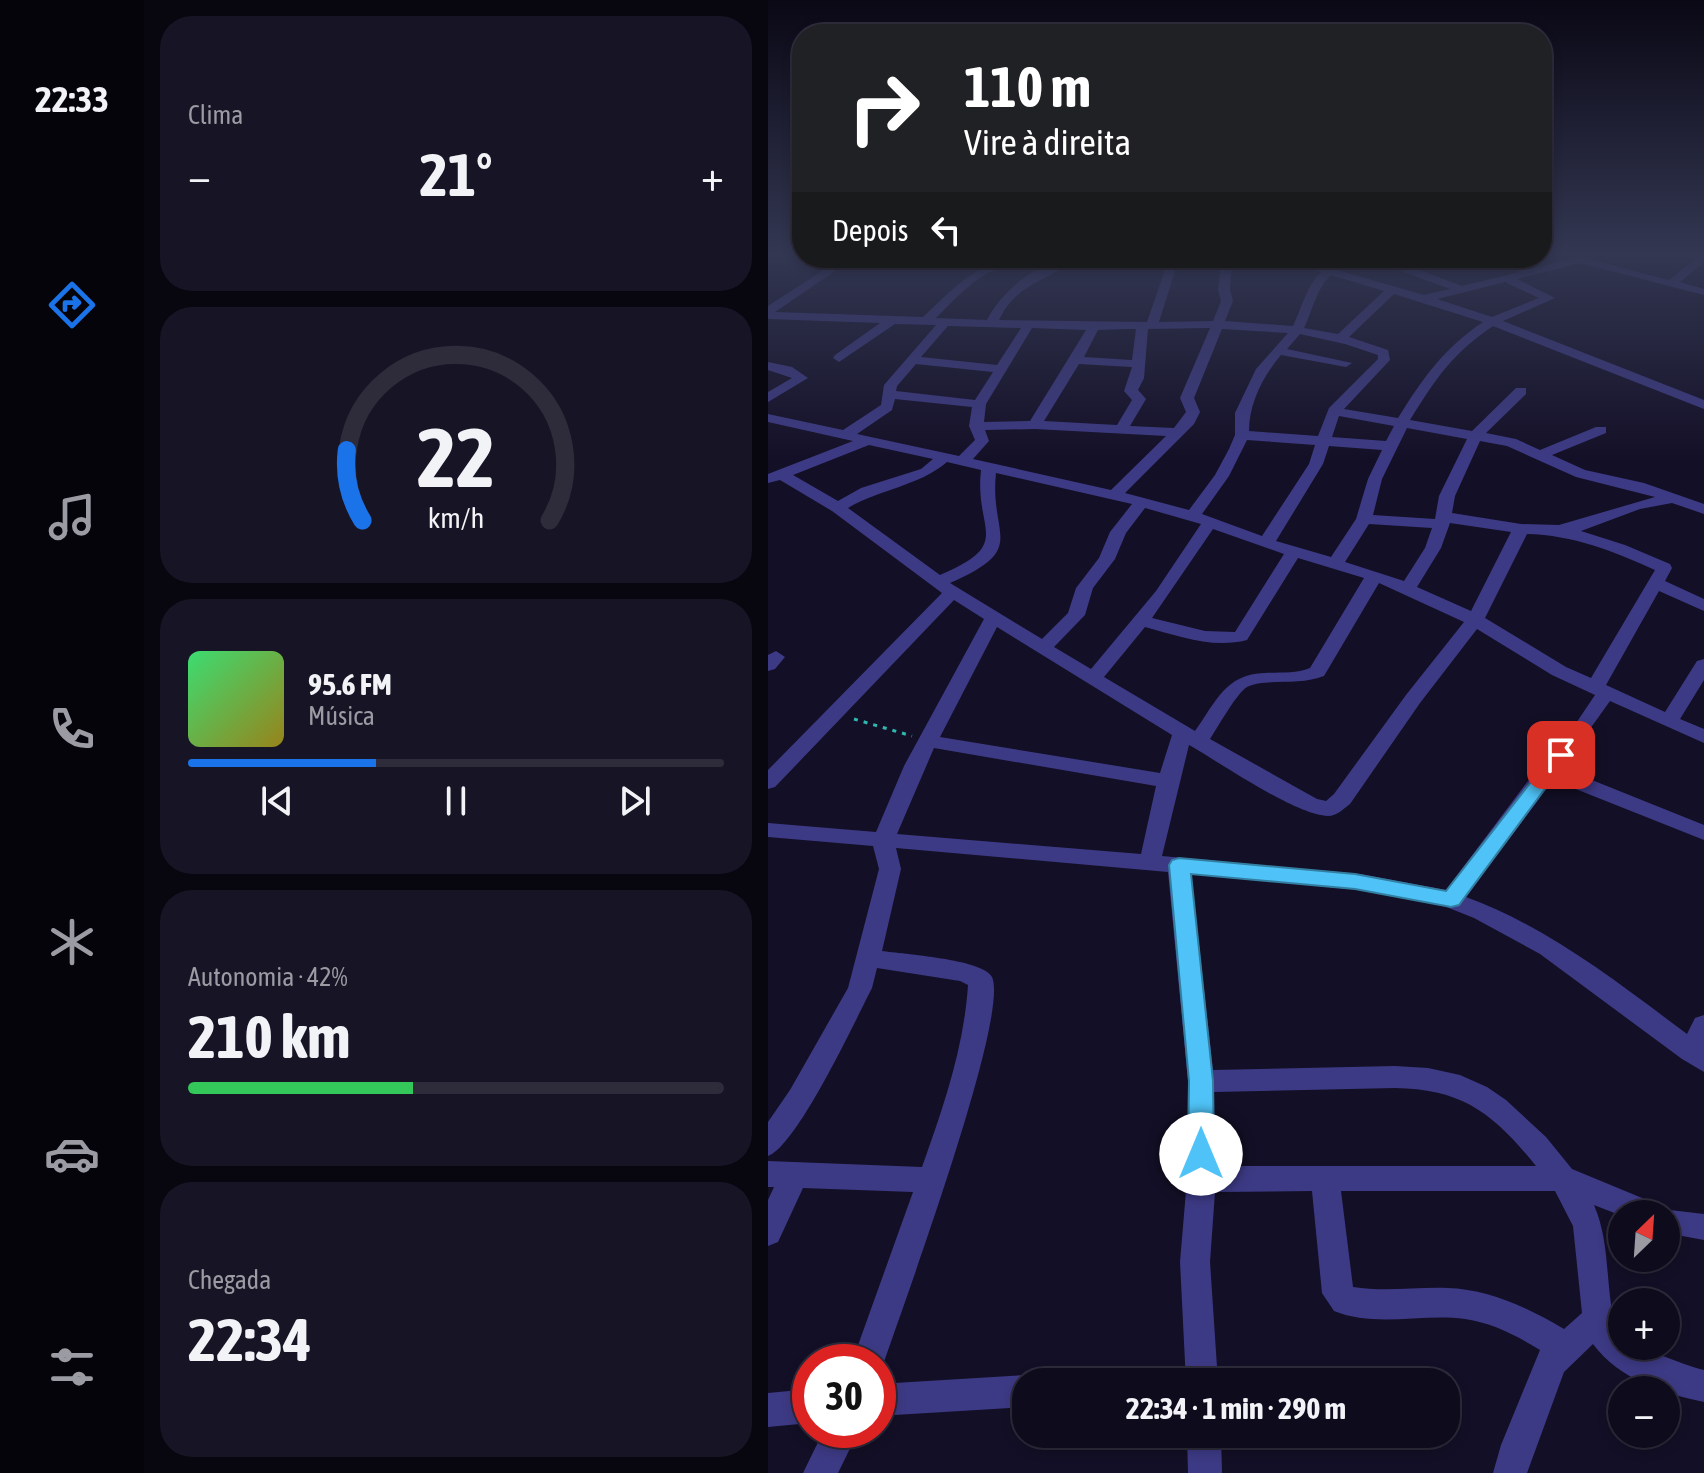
<!DOCTYPE html>
<html lang="pt">
<head>
<meta charset="utf-8">
<style>
	:root { --surface:#0e0b1c; --page:#171425; --text:#f1f3f6; --muted:#9b9ba3; --line:#2e2b3b; --accent:#1a73e8 }
	body { margin:0; font-family:"Asap Condensed",sans-serif; background:var(--page); color:var(--text); height:100vh; display:flex; flex-direction:column; font-size:30px; white-space:nowrap }
	* { box-sizing:border-box; margin:0 }
	p { font-size:26px; color:var(--muted) }
	.icon { flex:none; width:44px; height:44px; fill:none; stroke:currentColor; stroke-width:2; stroke-linecap:round; stroke-linejoin:round }
	.map { position:relative; flex:1; overflow:hidden }
	.panel { display:flex; flex-direction:column; gap:16px; padding:16px; background:#08060f; width:624px }
	.panel>* { flex:none }
	.banner { position:absolute; left:24px; top:24px; width:760px; height:244px; border-radius:32px; box-shadow:0 4px 12px #0003,0 0 0 2px var(--line); background:#202124; color:#fff; overflow:hidden }
	.needle { width:52px; rotate:25deg }
	.buttons { position:absolute; left:840px; top:1200px; display:grid; gap:16px }
	.buttons a { display:grid; place-items:center; width:72px; height:72px; border-radius:50%; background:var(--surface); box-shadow:0 4px 12px #0003,0 0 0 2px var(--line); font-size:40px }
	.speed { position:absolute; left:24px; top:1344px; display:flex; gap:16px; font-size:40px; font-weight:700; text-align:center }
	.speed>* { display:grid; place-content:center; width:104px; height:104px; border-radius:50%; background:var(--surface); box-shadow:0 4px 12px #0003,0 0 0 2px var(--line); line-height:1 }
	.speed .limit { border:12px solid #d22; background:#fff; color:#111 }
	.pin { position:absolute; display:grid; place-items:center; width:68px; height:68px; color:#fff; margin:-34px; border-radius:16px; box-shadow:0 4px 12px #0006 }
	.me { position:absolute; width:88px; margin:-44px; rotate:0deg; stroke-linejoin:round; filter:drop-shadow(0 0 6px #0008) }
	.turn { display:flex; align-items:center; gap:28px; height:168px; padding:0 40px; font-size:36px }
	.turn .icon { width:104px; height:104px; stroke-width:2.5 }
	.turn b { display:block; font-size:56px; line-height:68px }
	.then { display:flex; align-items:center; height:76px; padding:0 40px; background:#0003; gap:16px; font-size:30px }
	.big { font-size:60px; font-weight:700; line-height:1.1 }
	.panel .tile { flex:1; display:flex; flex-direction:column; justify-content:center; gap:12px; min-width:0; padding:0 28px; border-radius:32px; background:var(--page) }
	.panel .dial { align-items:center; gap:0 }
	.dial svg { height:208px; overflow:visible; fill:none; stroke:var(--line); stroke-width:7; stroke-linecap:round; text-anchor:middle }
	.dial text { fill:var(--text); stroke:none }
	.song { display:flex; align-items:center; gap:24px }
	.cover { width:96px; height:96px; border-radius:12px; background:linear-gradient(135deg,hsl(140 70% 55%),hsl(50 70% 35%)) }
	.played { height:8px; border-radius:4px; background:linear-gradient(90deg,var(--accent) 35%,var(--line) 35%) }
	.keys { display:flex; justify-content:space-around; direction:ltr }
	.heat { display:flex; justify-content:space-between; align-items:center; font-size:44px; direction:ltr }
	.charge { height:12px; border-radius:6px; background:linear-gradient(90deg,#34c759 42%,var(--line) 0) }
	.trip { position:absolute; left:244px; top:1368px; width:448px; height:80px; border-radius:32px; background:var(--surface); box-shadow:0 4px 12px #0003,0 0 0 2px var(--line); font-weight:700; line-height:80px; text-align:center }
	main { display:flex; flex:1; min-height:0 }
	.dock { display:flex; flex-direction:column; width:144px; justify-content:space-around; align-items:center; background:#06040b; color:var(--muted) }
	.dock .icon { width:56px; height:56px }
	.dock .selected { color:var(--accent) }
	.dock b { font-size:36px; color:var(--text) }
	.map>svg:first-child { display:block }
	.lines { fill:none; stroke-linecap:round; stroke-linejoin:round }
	.path { stroke:#2fb8b0; stroke-width:3; stroke-dasharray:4 6; stroke-linecap:butt }
	.minor { fill:#3d3a85; fill-rule:evenodd }
	.route { fill:#4fc3f7; stroke:#337fa1; stroke-width:2 }
</style>
</head>
<body>
<main>
<nav class="dock">
<b>22:33</b>
<svg class="icon selected" aria-label="directions" viewBox="0 0 24 24"><path d="M12 3l9 9-9 9-9-9zM9 14v-3h6M13 9l2 2-2 2"/></svg>
<svg class="icon" aria-label="music" viewBox="0 0 24 24"><path d="M9 18V5l10-2v13"/><circle cx="6" cy="18" r="3"/><circle cx="16" cy="16" r="3"/></svg>
<svg class="icon" aria-label="phone" viewBox="0 0 24 24"><path d="M5 4h4l2 5-3 2q2 4 5 5l2-3 5 2v4C11 20 4 13 5 4z"/></svg>
<svg class="icon" aria-label="climate" viewBox="0 0 24 24"><path d="M12 3v18M4 7l16 10M4 17L20 7"/></svg>
<svg class="icon" aria-label="car" viewBox="0 0 24 24"><path d="M5 17H2v-5l4-1 3-4h7l3 4 3 1v5h-3M9 17h6M6 11h13"/><circle cx="7" cy="17" r="2"/><circle cx="17" cy="17" r="2"/></svg>
<svg class="icon" aria-label="filters" viewBox="0 0 24 24"><path d="M4 7h16M4 17h16"/><circle cx="9" cy="7" r="2"/><circle cx="15" cy="17" r="2"/></svg>
</nav>
<section class="panel">
<div class="tile"><p>Clima</p>
<div class="heat"><a>−</a><b class="big">21°</b><a>+</a></div>
</div>
<div class="tile dial"><svg viewBox="0 0 100 80">
<path d="M14 69A42 42 0 1 1 86 69"/>
<path d="M14 69A42 42 0 0 1 8 42" stroke="#1a73e8"/>
<text x="50" y="56" font-size="32" font-weight="700">22</text>
<text x="50" y="72" font-size="11">km/h</text>
</svg></div>
<div class="tile">
<div class="song"><i class="cover"></i><div><b>95.6 FM</b><p>Música</p></div></div>
<div class="played"></div>
<div class="keys"><svg class="icon" aria-label="previous" viewBox="0 0 24 24"><path d="M18 5L8 12l10 7zM5 5v14"/></svg><svg class="icon" aria-label="pause" viewBox="0 0 24 24"><path d="M8 5v14M16 5v14"/></svg><svg class="icon" aria-label="next" viewBox="0 0 24 24"><path d="M6 5l10 7-10 7zM19 5v14"/></svg></div>
</div>
<div class="tile"><p>Autonomia · 42%</p><b class="big">210 km</b><div class="charge"></div></div>
<div class="tile"><p>Chegada</p><b class="big">22:34</b></div>
</section>
<div class="map">
<svg width="936" height="1473" viewBox="0 0 936 1473">
	<rect width="100%" height="100%" fill="#130f26"/>
	<g class="lines">
		<path class="path" d="M86,719L144,736"/>
		<g class="minor">
			<path d="M932,255H936V262L912,282L936,289V295L812,263L749,279L787,298L735,321L936,400V409L725,326C684,354 668,378 642,420L704,431L748,388H758V394L718,433L748,439L772,450L828,427H838V433L784,455L817,470L876,483L936,504V514L904,503L872,509L813,531L857,545L902,564L904,568L897,581L936,599V611L891,591L838,685L897,712L929,661L936,659V680L912,719L936,729V743L842,701L794,768L936,825V840L785,780L698,897C780,927 849,982 919,1034L927,1018L936,1015V1072L914,1059L772,954L706,918L676,906L592,890L423,874L445,1070L627,1066L660,1068L692,1075L719,1087L738,1100L778,1137L804,1169L891,1205L893,1209L936,1214V1240L898,1233V1214L854,1216L826,1205C840,1238 838,1269 843,1304C846,1320 854,1330 854,1346C878,1346 910,1364 936,1370V1402C895,1393 852,1380 825,1344L796,1372L759,1473H725L733,1445L772,1350C749,1336 725,1323 697,1319C654,1313 608,1328 566,1311L554,1293L544,1191L447,1192L442,1262L450,1382H418L412,1262L419,1179L420,1081L400,872L128,848L133,869L114,951C134,954 215,959 224,977C242,1016 135,1306 116,1362L110,1374V1362H84L145,1192L35,1188L10,1242L0,1246V1200L6,1187H0V1161L154,1167C175,1108 196,1048 200,985L192,981L109,968L104,988C87,1021 29,1146 0,1156V1122L22,1090L80,988L111,869L105,846L0,837V823L108,832L136,766L216,619L186,600L7,787L0,789V770L174,593L64,511L12,480L0,483V474L85,441L0,422V414L75,430L113,405L116,385L168,325L127,324L71,362L65,358L67,355L112,323L0,319V306L74,258H86L7,312L155,317C188,286 212,258 260,258C248,271 233,266 218,274C199,285 184,302 168,318L219,320C234,290 273,258 308,258C279,283 250,281 231,320L379,322L401,258H411L391,322L445,321L453,301L450,290L454,258H464L462,290L465,301L457,321L525,326C534,307 538,287 553,272L510,258H527L656,295L682,289L633,271L574,258C594,258 617,266 637,264C652,263 665,258 680,258L646,268L694,286L752,272L733,258H745L763,269L812,257L901,280ZM563,275L616,291L570,334L536,328C545,310 548,289 563,275ZM737,282L771,298L724,317L669,299ZM626,294L715,322C675,349 655,378 630,418L576,409L622,360L620,350L581,337ZM180,326L253,328L229,365L153,357ZM264,328L318,330L262,421L216,422L218,404ZM442,328L412,398L418,412L406,428L362,426L378,399L370,390L376,378L380,329ZM359,329H368L364,360L316,357L330,330ZM454,329L520,333L488,369L467,413V435L461,449L447,475L421,510L357,493L426,424L432,412L426,398ZM532,334L577,344L610,355V359L561,408L550,436L481,431C481,403 495,376 513,355L578,367L584,363L519,349ZM148,364L225,372L207,400L128,391L129,386ZM311,364L364,367L356,391L364,400L349,425L276,421ZM127,399L204,407L201,426L207,440L191,456L89,434L124,410ZM571,416L626,426L618,441L564,437ZM639,428L699,439L671,496L667,519L605,515L614,479ZM267,429L398,436L343,490L205,459L221,441L217,430ZM479,440L547,445L541,464L494,536L434,514L461,476ZM712,441L739,446L808,477L887,497L791,525L753,524L684,513L687,496ZM101,445L165,459L153,469L93,488L70,501L25,475ZM561,446L614,450L600,479L588,519L563,557L508,541L555,464ZM179,462L213,470C206,532 247,543 172,575L80,508C112,489 151,486 179,462ZM228,473L364,504L342,532L331,558L308,588L300,613L274,639L182,583C262,548 221,537 228,473ZM377,508L433,524L388,591L323,669L286,647L317,615L325,588L347,559L358,533ZM682,523L743,532L703,611L649,587L673,548ZM601,524L664,528L657,548L636,581L577,562ZM445,529L516,554L467,632L437,631L384,618ZM759,534C805,535 845,551 887,570L823,678L798,667L717,618ZM530,558L596,578L542,668C527,674 513,672 497,673C457,674 448,702 427,731L336,677L377,627C411,636 444,649 479,640ZM611,583L696,622L638,695L566,794L558,801L549,799L442,739C450,727 468,694 479,687C496,678 532,686 556,676ZM229,627L404,735L392,773L172,737ZM709,629L784,675L827,695L798,738L772,765L678,890L592,874L394,856L421,745C453,763 527,815 560,816C569,816 575,809 582,804L652,703ZM166,748L388,786L373,854L129,834ZM627,1088C695,1089 726,1114 768,1166H447L446,1092ZM573,1191H787L805,1226L814,1313L796,1329C760,1308 721,1289 679,1288C647,1287 616,1292 585,1287Z"/>
			<path d="M0,362L24,367L40,378L0,402V392L24,378L0,370Z"/>
			<path d="M8,651L17,657L7,669L0,671V655Z"/>
			<path d="M258,1375L271,1382H258V1407L110,1416V1384Z"/>
			<path d="M42,1389V1423L0,1427V1393Z"/>
			<path d="M56,1430H91L70,1473H35Z"/>
			<path d="M419,1434H453L454,1473H420Z"/>
		</g>
	</g>
	<linearGradient id="sky" x2="0" y2="1"><stop stop-color="#0a0815"/><stop offset="0.55" stop-color="#333752"/><stop offset="1" stop-color="#333752" stop-opacity="0"/></linearGradient>
	<rect width="936" height="461" fill="url(#sky)"/>
	<path class="route" d="M793,750L802,755L691,905L683,907L587,889L423,874L445,1081L446,1154L442,1162L433,1165L424,1162L420,1154L421,1081L401,865L404,860L411,858L587,874L678,891L787,751Z"/>
</svg>
<div class="buttons">
<a><svg class="needle" viewBox="-14 -14 28 28"><path d="M0-13l5 13h-10z" fill="#e53935"/><path d="M0 13l5-13h-10z" fill="#9b9ba3"/></svg></a>
<a>+</a>
<a>−</a>
</div>
<div class="speed"><div class="limit">30</div></div>
<div class="pin" style="left:793px;top:755px;background:#d93025"><svg class="icon" aria-label="arrive" viewBox="0 0 24 24"><path d="M6 21V4h12l-3 4 3 4H6"/></svg></div>
<svg class="me" style="left:433px;top:1154px" viewBox="-20 -20 40 40"><circle r="19" fill="#fff"/><path d="M0-13L10 11 0 6-10 11z" fill="#4fc3f7"/></svg>
<div class="trip">22:34 · 1 min · 290 m</div>
<div class="banner">
<div class="turn"><svg class="icon" aria-label="right" viewBox="0 0 24 24"><path d="M7 20v-9h11M14 6l5 5-5 5"/></svg><div><b>110 m</b>Vire à direita</div></div>
<div class="then">Depois<svg class="icon" aria-label="left" viewBox="0 0 24 24"><path d="M17 20v-9H6M10 6l-5 5 5 5"/></svg></div>
</div>
</div>
</main>
</body>
</html>
